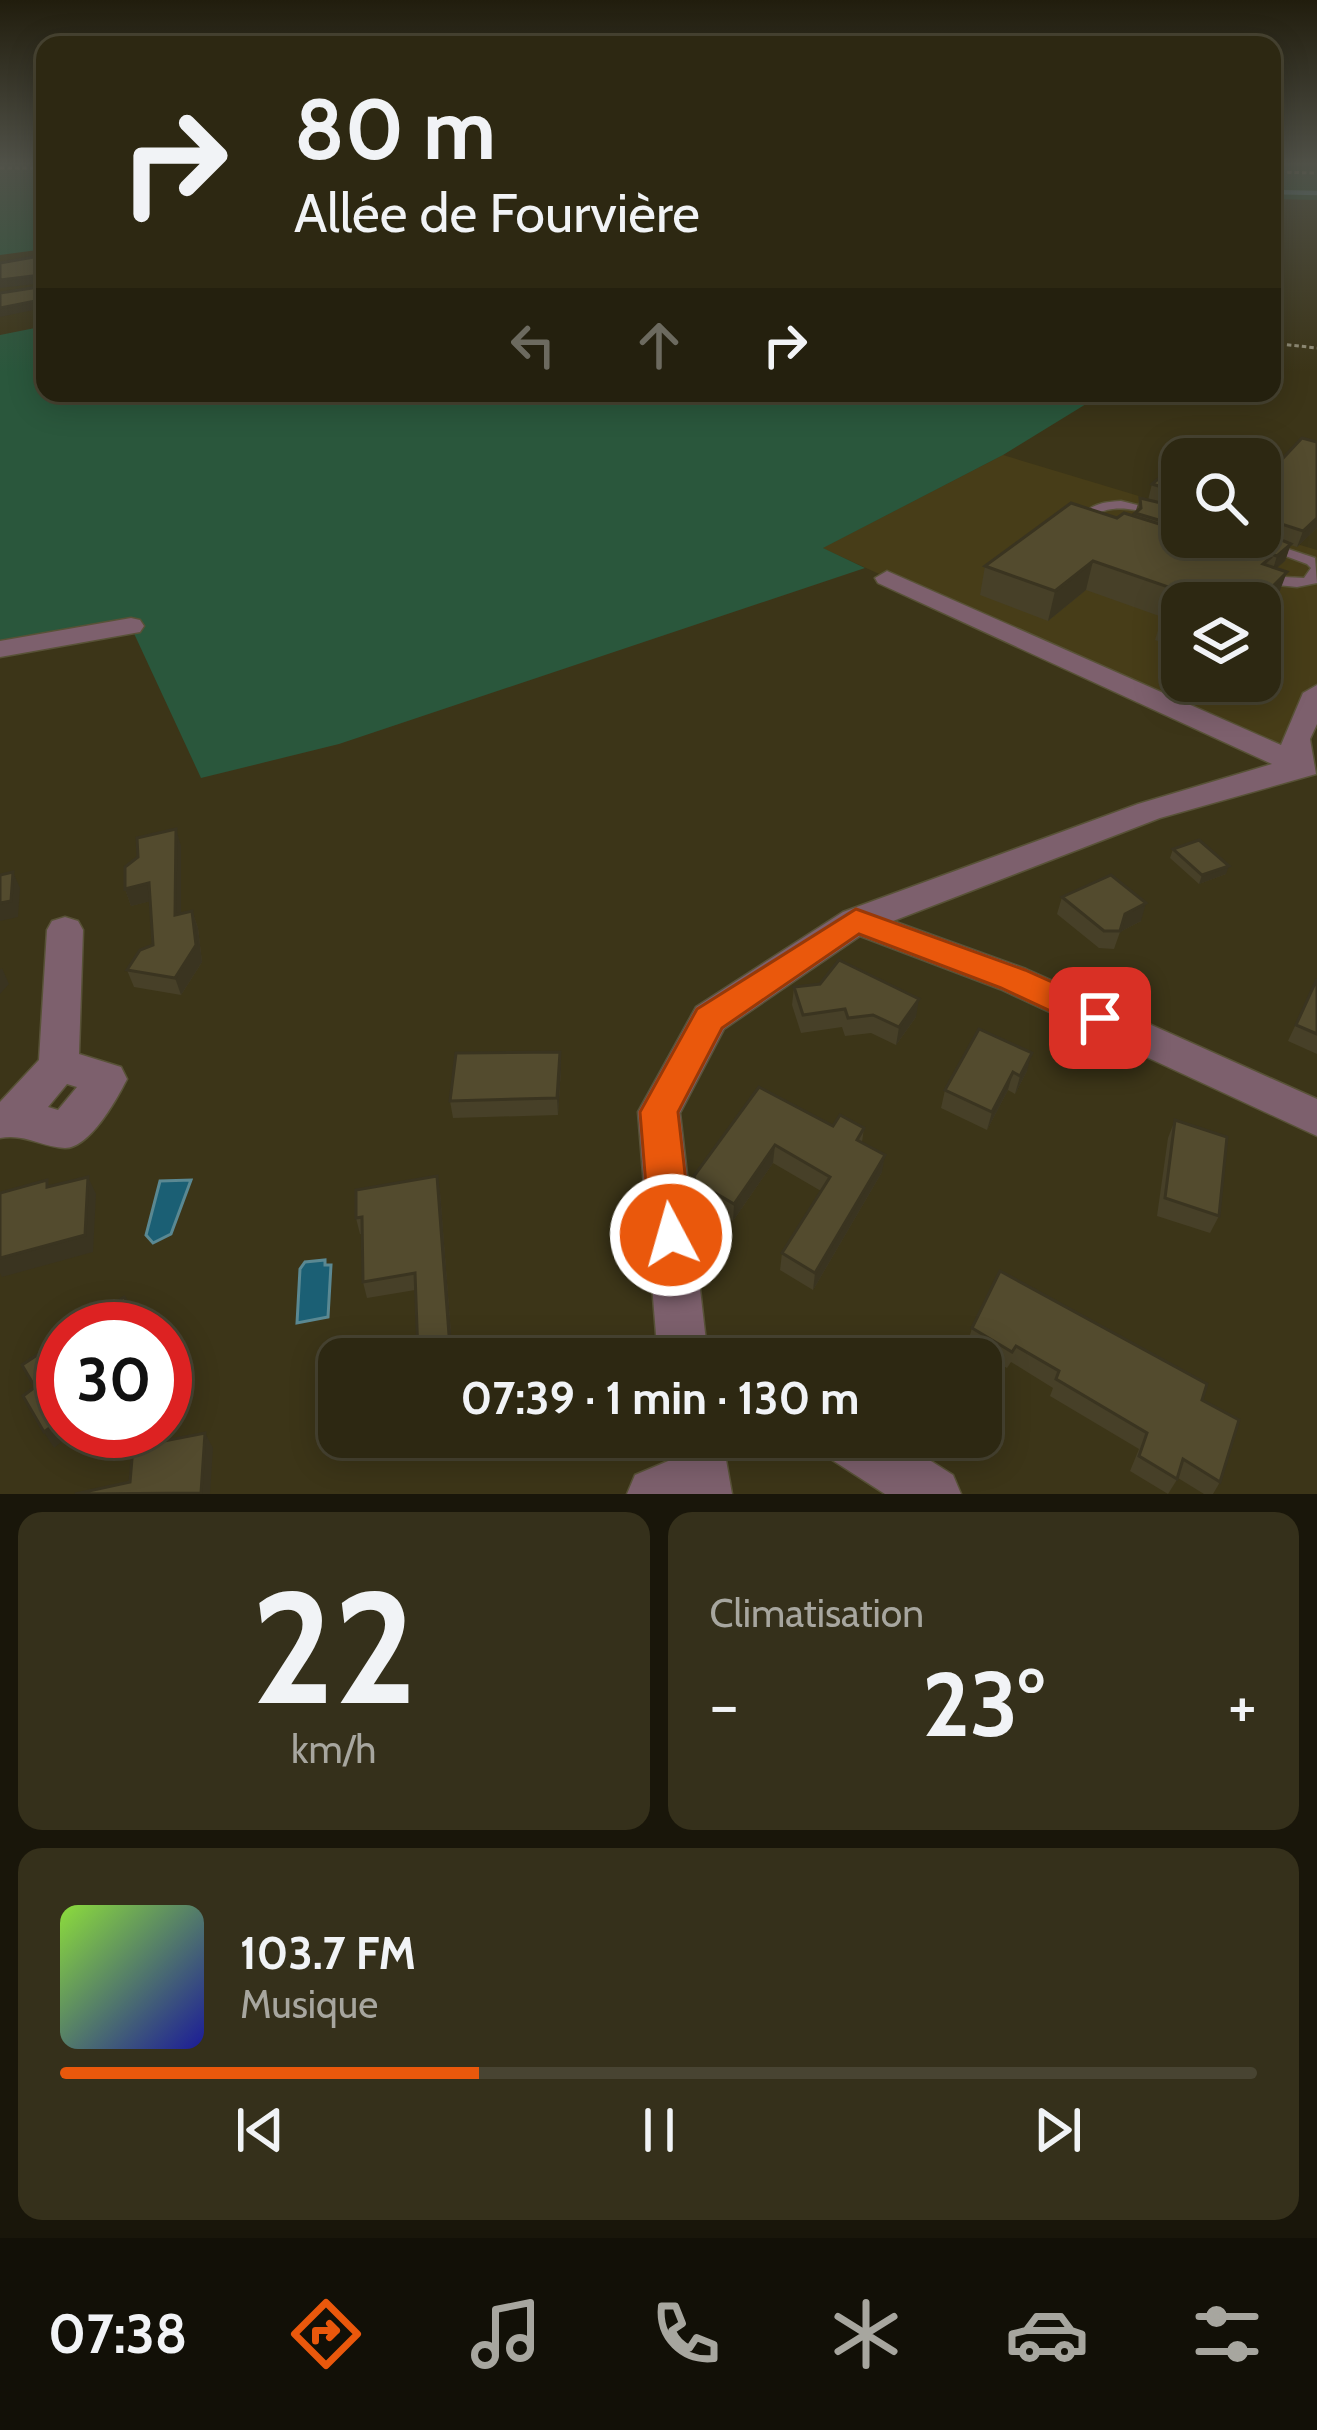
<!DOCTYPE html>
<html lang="fr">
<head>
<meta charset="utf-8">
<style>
	:root { --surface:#2d2812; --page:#35301b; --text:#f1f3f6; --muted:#a7a69f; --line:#484432; --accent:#ea580c }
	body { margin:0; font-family:Cabin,sans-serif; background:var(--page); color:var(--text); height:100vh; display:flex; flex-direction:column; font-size:45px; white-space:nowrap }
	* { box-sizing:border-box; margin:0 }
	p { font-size:39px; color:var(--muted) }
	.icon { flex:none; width:66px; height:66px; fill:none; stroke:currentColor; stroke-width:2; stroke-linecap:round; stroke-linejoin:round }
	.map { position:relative; height:1494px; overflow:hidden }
	.side { display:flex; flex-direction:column; gap:18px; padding:18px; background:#19160a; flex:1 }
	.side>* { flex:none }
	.hud { position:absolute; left:36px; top:36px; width:1245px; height:366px; border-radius:24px; box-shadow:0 6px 30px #0003,0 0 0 3px var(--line); background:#2d2812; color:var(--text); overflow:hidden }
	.buttons { position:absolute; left:1161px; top:438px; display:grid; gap:24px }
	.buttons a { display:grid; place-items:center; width:120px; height:120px; border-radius:24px; background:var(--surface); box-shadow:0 6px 30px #0003,0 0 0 3px var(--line); font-size:60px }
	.speed { position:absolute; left:36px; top:1302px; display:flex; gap:24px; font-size:60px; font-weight:700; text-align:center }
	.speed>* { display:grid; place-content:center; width:156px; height:156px; border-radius:50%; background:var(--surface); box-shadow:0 6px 30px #0003,0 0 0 3px var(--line); line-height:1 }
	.speed .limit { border:18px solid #d22; background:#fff; color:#111 }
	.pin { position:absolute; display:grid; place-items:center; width:102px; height:102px; color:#fff; margin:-51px; border-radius:24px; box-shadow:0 6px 18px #0006 }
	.me { position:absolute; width:132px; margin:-66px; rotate:354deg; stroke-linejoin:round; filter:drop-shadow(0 0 9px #0008) }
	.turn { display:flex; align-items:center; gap:42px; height:252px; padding:0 60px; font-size:54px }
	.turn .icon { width:156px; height:156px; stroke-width:2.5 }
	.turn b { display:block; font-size:84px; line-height:102px }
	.lanes { display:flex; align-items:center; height:114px; padding:0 60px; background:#0003; justify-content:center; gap:60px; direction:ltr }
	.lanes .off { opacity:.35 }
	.big { font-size:90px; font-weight:700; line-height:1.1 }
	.side .tile { flex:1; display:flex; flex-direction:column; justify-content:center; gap:18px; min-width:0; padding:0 42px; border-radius:24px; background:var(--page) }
	.side .dial { align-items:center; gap:0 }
	.dial b { font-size:156px; line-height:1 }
	.song { display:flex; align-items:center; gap:36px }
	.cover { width:144px; height:144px; border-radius:18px; background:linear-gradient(135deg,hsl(90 70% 55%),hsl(240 70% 35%)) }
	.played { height:12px; border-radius:6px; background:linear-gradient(90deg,var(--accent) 35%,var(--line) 35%) }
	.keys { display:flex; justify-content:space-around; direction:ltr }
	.heat { display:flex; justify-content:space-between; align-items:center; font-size:66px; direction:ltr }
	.side .tiles { flex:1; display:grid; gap:18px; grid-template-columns:1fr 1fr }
	.tile:last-child { grid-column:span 2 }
	.trip { position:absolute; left:318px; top:1338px; width:684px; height:120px; border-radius:24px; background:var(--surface); box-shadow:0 6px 30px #0003,0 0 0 3px var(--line); font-weight:700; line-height:120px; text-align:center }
	.tab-bar { display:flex; height:192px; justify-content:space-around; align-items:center; background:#121007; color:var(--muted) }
	.tab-bar .icon { width:84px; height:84px }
	.tab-bar .on { color:var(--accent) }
	.tab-bar b { font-size:54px; color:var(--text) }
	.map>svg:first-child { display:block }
	.built { fill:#473d18; fill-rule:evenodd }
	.green { fill:#2a573c }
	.water { fill:#1b5f74; stroke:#5a8892; stroke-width:3 }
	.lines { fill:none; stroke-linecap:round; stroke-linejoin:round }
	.stream { stroke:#5a8892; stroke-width:4.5 }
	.lane-casing { stroke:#585237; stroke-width:3 }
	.street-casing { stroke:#585237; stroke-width:3 }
	.path { stroke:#959079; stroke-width:3; stroke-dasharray:4.5 3; stroke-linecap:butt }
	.lane { fill:#7d606d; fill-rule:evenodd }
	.street { fill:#7d606d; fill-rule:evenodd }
	.wall { fill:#474028 }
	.shaded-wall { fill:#3a3420 }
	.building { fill:#534b2e; stroke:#3a3420; stroke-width:3 }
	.route { fill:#ea580c; stroke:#983908; stroke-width:3 }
</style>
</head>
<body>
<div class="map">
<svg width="1317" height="1494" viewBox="0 0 1317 1494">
	<rect width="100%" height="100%" fill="#3c3518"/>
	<path class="built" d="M1003,455L1182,509V537H1260V533L1317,550V721L1300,765L822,548ZM1182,603H1260V681H1182Z"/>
	<g class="green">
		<path d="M0,163H45V249L0,255Z"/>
		<path d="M1272,163H1317V200L1272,199Z"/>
		<path d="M45,326V393H1104L1003,455L823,548L865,568L339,744L201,778L131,627L0,646V335Z"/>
	</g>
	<g class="water">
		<path d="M191,1180L171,1234L153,1243L146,1235L160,1181Z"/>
		<path d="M325,1260V1265H331L328,1317L297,1323L300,1269L305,1262Z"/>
	</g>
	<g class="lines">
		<path class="stream" d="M1272,192L1317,193"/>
		<defs>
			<g id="lane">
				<path d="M1121,501L1182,516V522C1155,516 1122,500 1096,514V525H1088L1084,513C1095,503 1106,502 1121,501Z"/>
				<path d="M1235,537H1252L1315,558L1317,583L1297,587L1259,583V577L1263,576L1304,578L1311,568L1307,564Z"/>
			</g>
			<g id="street">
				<path d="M887,571L1281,745L1303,693L1317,685V724L1310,739L1316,774L1160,818L893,921L1026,969L1317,1099V1136L1000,989L860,936L724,1029L680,1113L708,1359H658L638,1112L696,1007L843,912L1138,804L1272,764L878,583L875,578Z"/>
				<path d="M131,618L140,620L144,626L140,632L0,657V641Z"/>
				<path d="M65,917L78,921L83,930L79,1054L121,1067L127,1079C117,1099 90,1148 65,1148C42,1147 24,1133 0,1138V1102L39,1060L47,930L52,921ZM67,1084L77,1087L58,1110L48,1107Z"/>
				<path d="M670,1437H722L732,1494H627L635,1475L673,1459Z"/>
				<path d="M819,1437H893L953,1475L961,1494H885L826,1456Z"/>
			</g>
		</defs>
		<use href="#lane" class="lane-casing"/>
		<use href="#street" class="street-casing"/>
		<g class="path">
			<path d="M0,168H45"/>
			<path d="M1272,172L1317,173"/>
			<path d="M1272,343L1317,348"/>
		</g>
		<use href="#lane" class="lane"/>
		<use href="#street" class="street"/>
	</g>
	<g class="wall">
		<path d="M1317,442V528L1297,547L1290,545L1285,561L1276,568V601L1182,603V650L1155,640L1162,617L1086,590L1048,621L980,595L985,566L1117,518L1134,516L1140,498L1148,500L1152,484L1182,469V537H1260V471L1269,473Z"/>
		<path d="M181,846V914L192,911L198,928L202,962L181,995L134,987L127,970L153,945L150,901L131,906L125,889Z"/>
		<path d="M1173,849L1226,874L1199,884L1170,858Z"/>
		<path d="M1062,897L1141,921L1120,932L1114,949L1099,948L1057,914Z"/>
		<path d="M1317,979V1054L1288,1041Z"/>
		<path d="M794,987L916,1017L896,1045L871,1033L845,1036L842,1027L801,1033L792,1005Z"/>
		<path d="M979,1029L1027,1071L1015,1094L1008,1090L987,1130L941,1108L945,1090Z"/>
		<path d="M560,1052L561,1069L558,1115L453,1118L450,1101Z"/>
		<path d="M759,1087L833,1126L864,1128L862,1142L882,1172L813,1290L780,1270L782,1253L821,1191L773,1163L733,1221L694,1199V1176Z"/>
		<path d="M1175,1120L1219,1216L1210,1233L1157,1216L1168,1138Z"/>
		<path d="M437,1176L440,1192L453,1359H419L415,1290L367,1298L363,1282V1234H360L356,1218Z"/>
		<path d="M972,1328L1202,1400L1220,1482L1213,1494H1204L1178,1478L1168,1494L1130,1471L1139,1449L1050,1396L1053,1388L1011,1362L1007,1368L967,1345Z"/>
	</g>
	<g class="shaded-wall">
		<path d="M42,275L44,283L0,288V280Z"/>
		<path d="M40,300L43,308L0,317V308Z"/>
		<path d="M1317,518V528L1297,547L1303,531Z"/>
		<path d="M1291,544L1285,561L1272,572L1277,556Z"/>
		<path d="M1093,561L1086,590L1048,621L1055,591Z"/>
		<path d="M1287,572L1276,601L1260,618V603H1256Z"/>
		<path d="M176,829L181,846V932L175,915Z"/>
		<path d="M1229,866L1226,874L1199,884L1202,875Z"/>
		<path d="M13,872L20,888L18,917L0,921V903Z"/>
		<path d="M149,883L155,900L131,906L125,889Z"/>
		<path d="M1146,903L1141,921L1120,932L1125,914Z"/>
		<path d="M192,911L198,928L202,962L181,995L175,978Z"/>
		<path d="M2,968L9,984L0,994V970Z"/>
		<path d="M919,999L916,1017L896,1045L899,1027Z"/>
		<path d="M560,1052L561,1069L558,1115L557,1098Z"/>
		<path d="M1032,1053L1027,1071L1015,1094L1020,1076Z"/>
		<path d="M1013,1072L1008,1090L987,1130L992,1112Z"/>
		<path d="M775,1145L773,1163L733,1221L734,1204Z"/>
		<path d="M885,1155L882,1172L813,1290L815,1273Z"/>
		<path d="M437,1176L440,1192L453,1359H419Z"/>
		<path d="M88,1177L96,1194L93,1252L2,1277L0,1273V1258Z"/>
		<path d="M63,1418V1431H75L54,1448L44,1432Z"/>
		<path d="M205,1433L213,1448L210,1494H202Z"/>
		<path d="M459,1437H508L461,1447Z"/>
	</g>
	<g class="building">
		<path d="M45,255V283L42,275L0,280V263Z"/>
		<path d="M45,286V303L40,300L0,308V293Z"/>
		<path d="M1302,438L1317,442V518L1303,531L1260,517V471L1269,473Z"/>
		<path d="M1174,466L1182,469V493L1152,484Z"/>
		<path d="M1140,498L1182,508V527L1135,513L1141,508Z"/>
		<path d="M1071,503L1117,518L1124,513L1182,531V537H1202L1270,558L1263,564L1287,572L1256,603H1182V617L1164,610L1183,592L1093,561L1055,591L985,566Z"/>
		<path d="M1260,531L1291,544L1277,556L1214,537H1260Z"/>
		<path d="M176,829L175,915L192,911L196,945L175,978L127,970L140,950L153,945L149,883L125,889V867L138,857L137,838Z"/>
		<path d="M1199,840L1229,866L1202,875L1173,849Z"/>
		<path d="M13,872L11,901L0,903V875Z"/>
		<path d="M1111,875L1146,903L1125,914L1120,931H1104L1062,897Z"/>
		<path d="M839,960L919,999L899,1027L873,1015L848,1018L845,1009L803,1015L794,987L820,984Z"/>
		<path d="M1317,979V1034L1296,1025Z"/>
		<path d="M979,1029L1032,1053L1020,1076L1013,1072L992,1112L945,1090Z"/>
		<path d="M560,1052L557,1098L450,1101L456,1053Z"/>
		<path d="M759,1087L833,1126L840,1115L864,1128L857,1140L885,1155L815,1273L782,1253L830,1177L775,1145L734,1204L695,1181L694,1176Z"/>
		<path d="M1175,1120L1227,1137L1219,1216L1165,1198Z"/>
		<path d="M437,1176L450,1348L418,1355L415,1273L363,1282L362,1217L356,1218V1190Z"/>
		<path d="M88,1177L85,1235L0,1258V1193L47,1180V1187Z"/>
		<path d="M1000,1271L1207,1384L1202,1400L1239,1420L1220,1482L1183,1459L1177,1479L1139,1456L1147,1433L1056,1379L1059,1371L1016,1346L1012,1352L972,1328Z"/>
		<path d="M124,1297L145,1329H76Z"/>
		<path d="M63,1338V1418L44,1432L23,1396L35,1387L22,1365Z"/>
		<path d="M559,1341L562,1359H476Z"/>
		<path d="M205,1433L201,1493L75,1494L130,1482L133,1447Z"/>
	</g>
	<linearGradient id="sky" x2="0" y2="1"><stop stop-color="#211d0d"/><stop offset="0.44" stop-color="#505148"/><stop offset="1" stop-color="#505148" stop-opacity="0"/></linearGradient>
	<rect width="1317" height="372" fill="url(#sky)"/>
	<path class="route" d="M856,909L1025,970L1112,1009L1117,1018L1112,1028L1100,1032L1087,1028L1001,988L859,934L722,1028L678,1112L692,1235L686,1249L671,1255L656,1249L650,1235L640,1112L697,1009Z"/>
</svg>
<div class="buttons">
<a><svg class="icon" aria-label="search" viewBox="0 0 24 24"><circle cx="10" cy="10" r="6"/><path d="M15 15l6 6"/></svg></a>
<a><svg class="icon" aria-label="layers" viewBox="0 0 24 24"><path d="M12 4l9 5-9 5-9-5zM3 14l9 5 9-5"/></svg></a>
</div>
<div class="speed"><div class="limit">30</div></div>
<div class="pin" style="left:1100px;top:1018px;background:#d93025"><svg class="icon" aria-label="arrive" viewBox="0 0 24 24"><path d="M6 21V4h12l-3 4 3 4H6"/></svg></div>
<svg class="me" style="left:671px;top:1235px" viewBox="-20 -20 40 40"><circle r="17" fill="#ea580c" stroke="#fff" stroke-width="3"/><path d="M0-11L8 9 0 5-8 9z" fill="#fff"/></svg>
<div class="trip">07:39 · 1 min · 130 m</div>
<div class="hud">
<div class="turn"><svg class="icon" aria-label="right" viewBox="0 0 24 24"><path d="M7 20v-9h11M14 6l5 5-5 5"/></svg><div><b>80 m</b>Allée de Fourvière</div></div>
<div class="lanes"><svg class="icon off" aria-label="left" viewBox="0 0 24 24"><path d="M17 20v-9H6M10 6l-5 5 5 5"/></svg><svg class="icon off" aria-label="ahead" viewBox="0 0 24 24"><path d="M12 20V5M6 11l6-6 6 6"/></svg><svg class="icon" aria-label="right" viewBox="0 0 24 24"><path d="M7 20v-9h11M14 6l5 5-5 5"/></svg></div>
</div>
</div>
<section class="side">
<div class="tiles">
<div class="tile dial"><b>22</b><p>km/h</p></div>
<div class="tile"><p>Climatisation</p>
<div class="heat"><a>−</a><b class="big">23°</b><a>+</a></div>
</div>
<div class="tile">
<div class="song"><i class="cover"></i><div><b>103.7 FM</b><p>Musique</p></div></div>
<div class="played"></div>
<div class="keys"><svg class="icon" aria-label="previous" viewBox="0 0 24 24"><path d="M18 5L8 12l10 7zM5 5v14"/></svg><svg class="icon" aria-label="pause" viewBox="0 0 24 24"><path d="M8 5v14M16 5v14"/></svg><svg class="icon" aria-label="next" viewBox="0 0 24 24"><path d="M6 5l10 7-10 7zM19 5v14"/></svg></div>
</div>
</div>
</section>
<nav class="tab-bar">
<b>07:38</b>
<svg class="icon on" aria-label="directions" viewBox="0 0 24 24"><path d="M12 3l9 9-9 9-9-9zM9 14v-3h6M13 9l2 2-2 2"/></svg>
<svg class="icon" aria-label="music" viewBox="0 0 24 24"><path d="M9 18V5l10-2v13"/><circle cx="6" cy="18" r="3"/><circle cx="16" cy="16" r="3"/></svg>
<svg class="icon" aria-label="phone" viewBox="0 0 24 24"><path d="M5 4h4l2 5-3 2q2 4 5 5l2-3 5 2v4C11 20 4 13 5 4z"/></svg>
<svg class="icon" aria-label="climate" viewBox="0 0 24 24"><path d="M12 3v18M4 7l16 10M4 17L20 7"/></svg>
<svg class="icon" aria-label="car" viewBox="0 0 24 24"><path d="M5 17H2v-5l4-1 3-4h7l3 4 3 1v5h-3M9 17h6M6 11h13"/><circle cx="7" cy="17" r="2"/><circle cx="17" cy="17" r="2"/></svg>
<svg class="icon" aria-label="filters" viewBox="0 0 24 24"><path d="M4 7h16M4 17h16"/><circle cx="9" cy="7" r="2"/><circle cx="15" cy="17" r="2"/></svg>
</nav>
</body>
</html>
